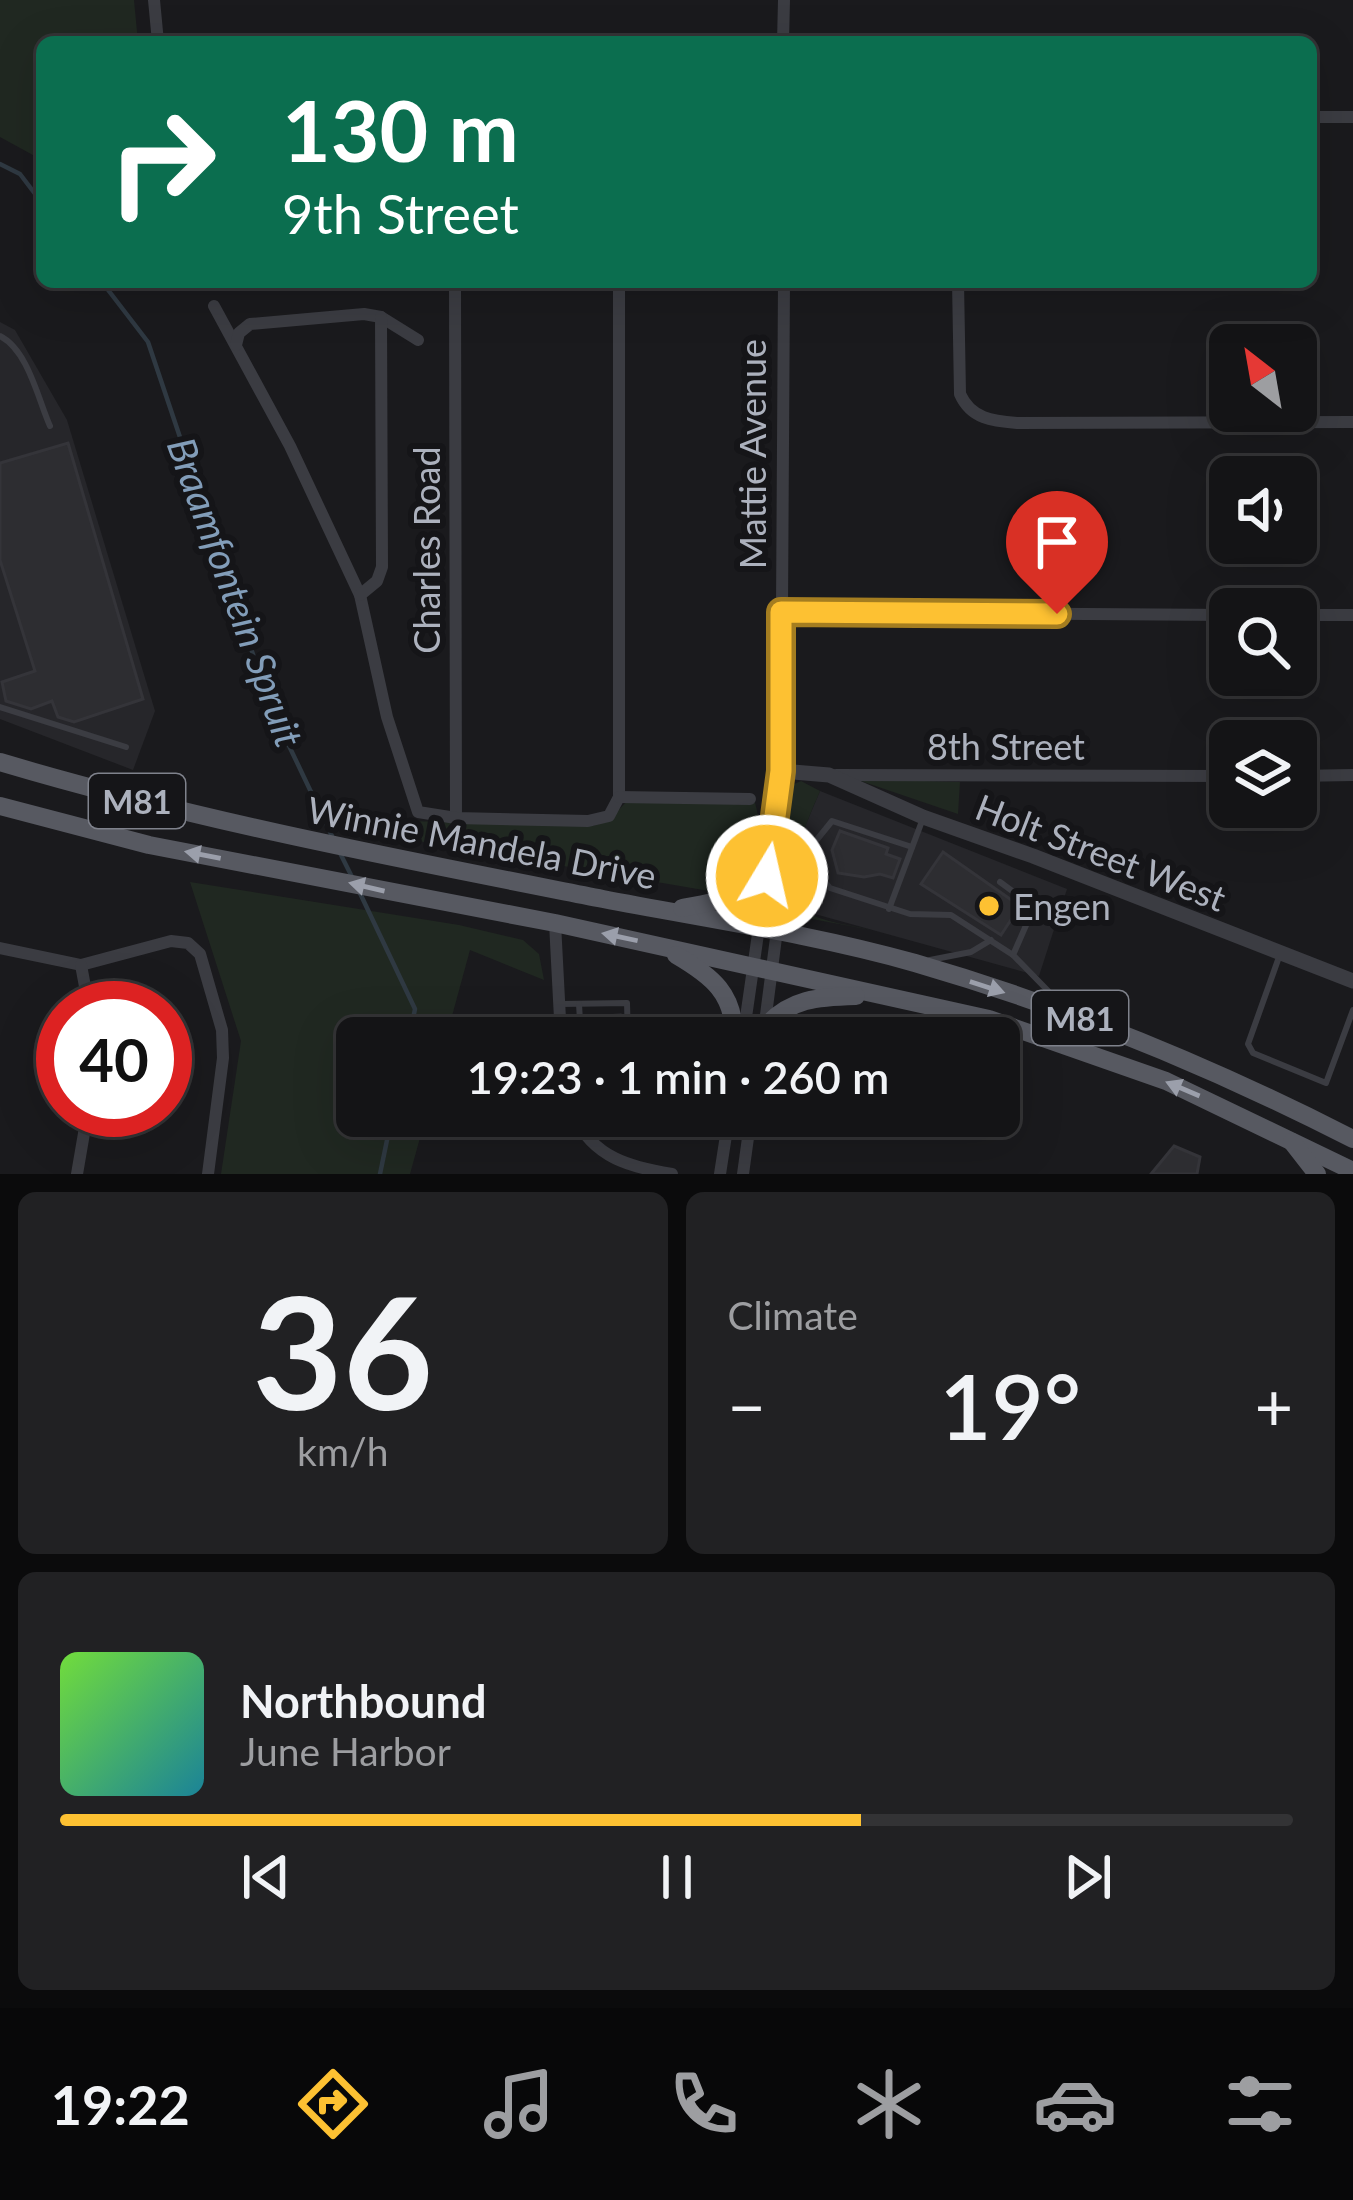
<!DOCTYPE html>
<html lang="en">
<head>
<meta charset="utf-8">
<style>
	:root { --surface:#141416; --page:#212123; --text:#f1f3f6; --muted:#9d9ea1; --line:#333335; --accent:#fdc132 }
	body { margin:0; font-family:Lato,sans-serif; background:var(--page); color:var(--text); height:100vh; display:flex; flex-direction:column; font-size:45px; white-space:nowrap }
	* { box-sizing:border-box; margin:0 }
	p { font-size:39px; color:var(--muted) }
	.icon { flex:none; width:66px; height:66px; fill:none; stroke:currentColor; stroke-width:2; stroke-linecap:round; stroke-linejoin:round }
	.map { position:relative; height:1174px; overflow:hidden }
	.details { display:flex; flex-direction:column; gap:18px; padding:18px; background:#0b0b0c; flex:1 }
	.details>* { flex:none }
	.hud { position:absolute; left:36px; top:36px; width:1281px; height:252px; border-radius:18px; box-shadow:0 12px 48px #0002,0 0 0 3px var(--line); background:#0b6e4f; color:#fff; overflow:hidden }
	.needle { width:78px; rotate:329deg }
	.buttons { position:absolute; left:1209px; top:324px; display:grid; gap:24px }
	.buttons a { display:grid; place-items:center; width:108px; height:108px; border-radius:18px; background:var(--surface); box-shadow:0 12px 48px #0002,0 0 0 3px var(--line); font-size:60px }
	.speed { position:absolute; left:36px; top:981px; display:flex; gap:24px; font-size:60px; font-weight:700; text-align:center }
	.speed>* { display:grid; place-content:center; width:156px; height:156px; border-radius:50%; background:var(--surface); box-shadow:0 12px 48px #0002,0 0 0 3px var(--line); line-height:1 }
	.speed .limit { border:18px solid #d22; background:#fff; color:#111 }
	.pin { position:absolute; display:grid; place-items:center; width:102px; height:102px; color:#fff; margin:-123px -51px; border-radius:50% 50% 50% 0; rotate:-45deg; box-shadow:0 0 12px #0007 }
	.pin .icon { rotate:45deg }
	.me { position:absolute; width:132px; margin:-66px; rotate:9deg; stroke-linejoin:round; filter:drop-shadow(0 0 9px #0008) }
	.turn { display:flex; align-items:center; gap:42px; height:252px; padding:0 48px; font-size:54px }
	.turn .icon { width:156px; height:156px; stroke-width:2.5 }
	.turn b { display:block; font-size:84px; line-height:102px }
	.big { font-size:90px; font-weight:600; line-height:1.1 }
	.details .tile { flex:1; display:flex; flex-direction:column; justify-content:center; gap:18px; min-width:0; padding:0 42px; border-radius:18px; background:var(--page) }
	.details .dial { align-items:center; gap:0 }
	.dial b { font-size:156px; line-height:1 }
	.song { display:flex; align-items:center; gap:36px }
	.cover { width:144px; height:144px; border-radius:18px; background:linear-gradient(135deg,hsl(100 70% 55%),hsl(190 70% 35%)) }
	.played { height:12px; border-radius:6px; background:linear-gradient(90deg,var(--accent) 65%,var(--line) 65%) }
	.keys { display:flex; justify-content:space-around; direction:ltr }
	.heat { display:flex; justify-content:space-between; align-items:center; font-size:66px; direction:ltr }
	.details .tiles { flex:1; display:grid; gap:18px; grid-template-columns:1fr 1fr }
	.tile:last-child { grid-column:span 2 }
	.trip { position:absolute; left:336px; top:1017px; width:684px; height:120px; border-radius:18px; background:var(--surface); box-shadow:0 12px 48px #0002,0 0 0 3px var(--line); font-weight:600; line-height:120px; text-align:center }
	.menu { display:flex; height:192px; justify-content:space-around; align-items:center; background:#080809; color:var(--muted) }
	.menu .icon { width:84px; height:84px }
	.menu .current { color:var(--accent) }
	.menu b { font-size:54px; color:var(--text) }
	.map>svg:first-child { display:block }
	.built { fill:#26262a }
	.green { fill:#202821 }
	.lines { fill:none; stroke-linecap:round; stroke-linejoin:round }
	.stream { stroke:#2f3942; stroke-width:4.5 }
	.building { fill:#2d2d31; stroke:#343439; stroke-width:3 }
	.service { stroke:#3b3c42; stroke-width:6 }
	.minor { stroke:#3b3c42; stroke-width:12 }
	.tertiary { stroke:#3b3c42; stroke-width:15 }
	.primary { stroke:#575961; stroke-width:18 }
	.oneway { fill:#9b9fab }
	.route-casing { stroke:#a47d20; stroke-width:30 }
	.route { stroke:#fdc132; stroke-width:21 }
	.poi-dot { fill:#fdc132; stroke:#151518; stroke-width:4.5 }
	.labels { text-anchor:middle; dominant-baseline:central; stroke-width:12; stroke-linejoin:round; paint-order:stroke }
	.shield { fill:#151518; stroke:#7f828c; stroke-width:3 }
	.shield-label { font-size:33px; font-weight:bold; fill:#acb1bd }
	.street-label { font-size:36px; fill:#acb1bd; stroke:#151518 }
	.poi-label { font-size:36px; fill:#acb1bd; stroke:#151518; text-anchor:start }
	.water-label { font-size:39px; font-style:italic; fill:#829db9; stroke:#151518 }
</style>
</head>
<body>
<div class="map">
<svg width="1353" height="1174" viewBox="0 0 1353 1174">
	<rect width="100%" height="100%" fill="#1a1a1d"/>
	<g class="built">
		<path d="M0,322L15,330L67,420L155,711L133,770L0,719Z"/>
		<path d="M820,791L1067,889L1039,976L804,911L795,902L792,892L795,867L801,836Z"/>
	</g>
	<g class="green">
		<path d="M0,0H134L138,42H42V160L0,137Z"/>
		<path d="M855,779L960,782L958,814Z"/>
		<path d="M801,781L820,791C810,815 777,886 800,907C816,922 851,925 872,930L801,917L790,905L786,794L790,786Z"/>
		<path d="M629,799L755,803C766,838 751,880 715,892L418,841L408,821L593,826L608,821Z"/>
		<path d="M190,882L459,925L523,940L539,954L544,980L470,950L446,1038H357V1116H426L410,1174H221L241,1041Z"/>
	</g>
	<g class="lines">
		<g class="stream">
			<path d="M0,164L20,174L42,203"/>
			<path d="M102,282L148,342L271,708L332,836"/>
			<path d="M339,851L353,879"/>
			<path d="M358,889L415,1009L409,1038"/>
			<path d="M380,1174L392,1116"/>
		</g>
	</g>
	<g class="building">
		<path d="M68,443L143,699L74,722L58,717L52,701L31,709L6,701L2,682L35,671L0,560V463Z"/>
		<path d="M840,831L888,848L886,854L900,859L893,878L880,874L864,877L838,873L832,850Z"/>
		<path d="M943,852L1020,906L1001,935L921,884Z"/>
		<path d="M620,1015V1038H589L587,1017Z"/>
		<path d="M1174,1146L1200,1157L1197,1174H1151Z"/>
	</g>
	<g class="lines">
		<g class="service">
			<path d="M0,336C28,350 38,399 50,426"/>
			<path d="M0,707L126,747"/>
			<path d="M912,847L832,821L815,842L813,854L815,869L830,888L910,914L951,915L1013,955L1058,1001"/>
			<path d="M1000,882L1034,907L1013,955"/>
			<path d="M889,909L922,821"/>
			<path d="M1279,957L1248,1044L1253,1053L1326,1083L1353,1010"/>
			<path d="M930,960L971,952L991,940"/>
			<path d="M561,1004L627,1003L628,1038"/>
			<path d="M579,1004L581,1038"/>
		</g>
		<g class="minor">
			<path d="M154,0L158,42"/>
			<path d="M783,42L784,0"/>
			<path d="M1311,117H1353"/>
			<path d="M455,282L456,818"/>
			<path d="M958,282L960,394C971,419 993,421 1017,423L1353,422"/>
			<path d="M214,306L290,446L360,595L387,717L418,812L456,818L588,821L609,816L619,797V282"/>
			<path d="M236,345L239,333L250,324L364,314L381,317L418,340"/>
			<path d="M360,595L377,581L382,567L381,317"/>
			<path d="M781,612L1230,615"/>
			<path d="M1296,615H1353"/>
			<path d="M781,771L784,282"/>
			<path d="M836,775L1230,776"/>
			<path d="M1296,776L1353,775"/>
			<path d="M619,797L750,799"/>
			<path d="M555,923L561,1038"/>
			<path d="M0,948L81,965L171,941L188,943L200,954L222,1030L223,1058L208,1174"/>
			<path d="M81,965L89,1008"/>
			<path d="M743,1038L759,927"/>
			<path d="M763,1038L777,930"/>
			<path d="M574,1116C594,1158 630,1167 672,1174"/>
			<path d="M77,1174L88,1110"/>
			<path d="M720,1174L729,1116"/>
			<path d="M743,1174L751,1116"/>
		</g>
		<g class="tertiary">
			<path d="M781,771L829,775L923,817L1033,856L1353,981"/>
			<path d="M759,927L771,857"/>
			<path d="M777,930L781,771"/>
		</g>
		<g class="primary">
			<path d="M0,762C198,821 400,859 603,899C707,919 812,934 915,963C1067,1007 1212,1067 1353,1139"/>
			<path d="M0,806L149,845L555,923L989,1019L1166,1081L1353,1171"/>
			<path d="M682,908C730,899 749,896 773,851"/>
			<path d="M676,955C712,976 735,994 734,1038"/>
			<path d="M764,1028C790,998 818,997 856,996"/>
			<path d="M1292,1142L1317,1174"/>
		</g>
	</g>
	<defs><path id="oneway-solid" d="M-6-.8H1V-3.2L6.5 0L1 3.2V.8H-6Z" transform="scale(3)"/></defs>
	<g class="oneway">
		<use href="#oneway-solid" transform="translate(203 855) rotate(-169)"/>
		<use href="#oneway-solid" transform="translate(367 887) rotate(-167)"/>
		<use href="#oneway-solid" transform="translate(620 937) rotate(-168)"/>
		<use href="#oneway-solid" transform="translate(987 987) rotate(18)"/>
		<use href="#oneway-solid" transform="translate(1183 1089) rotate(-157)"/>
	</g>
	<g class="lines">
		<defs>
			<path id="route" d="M767,876L781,771V612L1057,614"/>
		</defs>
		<use href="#route" class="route-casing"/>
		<use href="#route" class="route"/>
	</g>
	<circle class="poi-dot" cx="989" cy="906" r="12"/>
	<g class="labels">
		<g class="shield">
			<rect x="89" y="774" width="96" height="54" rx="9"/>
			<rect x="1032" y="991" width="96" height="54" rx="9"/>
		</g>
		<g class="shield-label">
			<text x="137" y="801">M81</text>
			<text x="1080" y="1018">M81</text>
		</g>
		<g class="street-label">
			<text transform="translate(752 454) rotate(-90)">Mattie Avenue</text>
			<text transform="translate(426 550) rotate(-90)">Charles Road</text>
			<text x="1006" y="746">8th Street</text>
			<text transform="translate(482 842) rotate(11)">Winnie Mandela Drive</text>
			<text transform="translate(1101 852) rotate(21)">Holt Street West</text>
		</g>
		<g class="poi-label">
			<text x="1013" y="906">Engen</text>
		</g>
		<g class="water-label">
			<text transform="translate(236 592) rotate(70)">Braamfontein Spruit</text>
		</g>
	</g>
</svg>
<div class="buttons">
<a><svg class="needle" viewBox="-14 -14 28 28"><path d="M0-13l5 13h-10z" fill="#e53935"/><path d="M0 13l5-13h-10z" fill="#9d9ea1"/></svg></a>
<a><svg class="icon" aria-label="sound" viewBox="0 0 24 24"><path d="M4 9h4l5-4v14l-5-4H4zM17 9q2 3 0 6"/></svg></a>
<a><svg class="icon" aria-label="search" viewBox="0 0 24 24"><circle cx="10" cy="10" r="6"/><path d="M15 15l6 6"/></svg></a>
<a><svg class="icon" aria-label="layers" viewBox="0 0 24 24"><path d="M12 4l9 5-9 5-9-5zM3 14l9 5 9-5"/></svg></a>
</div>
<div class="speed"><div class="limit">40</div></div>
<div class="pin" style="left:1057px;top:614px;background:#d93025"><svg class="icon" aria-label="arrive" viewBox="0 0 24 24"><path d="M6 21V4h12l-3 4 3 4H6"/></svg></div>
<svg class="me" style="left:767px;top:876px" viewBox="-20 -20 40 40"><circle r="17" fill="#fdc132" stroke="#fff" stroke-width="3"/><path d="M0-11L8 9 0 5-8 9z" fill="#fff"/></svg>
<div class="trip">19:23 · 1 min · 260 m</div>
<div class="hud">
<div class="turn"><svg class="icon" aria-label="right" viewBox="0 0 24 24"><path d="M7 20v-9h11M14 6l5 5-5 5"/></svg><div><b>130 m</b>9th Street</div></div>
</div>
</div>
<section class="details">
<div class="tiles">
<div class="tile dial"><b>36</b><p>km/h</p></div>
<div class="tile"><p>Climate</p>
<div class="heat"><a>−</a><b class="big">19°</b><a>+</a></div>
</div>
<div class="tile">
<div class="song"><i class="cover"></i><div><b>Northbound</b><p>June Harbor</p></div></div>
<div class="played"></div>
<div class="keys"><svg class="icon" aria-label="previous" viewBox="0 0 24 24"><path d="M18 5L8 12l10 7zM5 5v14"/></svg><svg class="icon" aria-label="pause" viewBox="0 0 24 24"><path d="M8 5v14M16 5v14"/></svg><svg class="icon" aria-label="next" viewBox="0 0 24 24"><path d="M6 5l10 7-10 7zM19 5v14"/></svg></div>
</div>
</div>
</section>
<nav class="menu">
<b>19:22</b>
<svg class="icon current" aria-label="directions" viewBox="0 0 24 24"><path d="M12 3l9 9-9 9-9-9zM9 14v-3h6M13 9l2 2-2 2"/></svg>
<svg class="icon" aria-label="music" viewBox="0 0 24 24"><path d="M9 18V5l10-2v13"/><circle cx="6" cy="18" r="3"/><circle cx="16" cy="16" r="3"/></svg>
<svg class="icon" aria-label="phone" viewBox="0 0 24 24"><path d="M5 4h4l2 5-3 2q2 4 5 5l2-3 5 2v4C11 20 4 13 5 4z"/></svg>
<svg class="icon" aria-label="climate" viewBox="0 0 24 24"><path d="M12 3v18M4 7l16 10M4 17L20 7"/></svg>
<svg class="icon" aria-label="car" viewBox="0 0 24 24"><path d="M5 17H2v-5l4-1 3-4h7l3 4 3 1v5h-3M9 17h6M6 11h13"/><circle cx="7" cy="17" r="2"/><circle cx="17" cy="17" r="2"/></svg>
<svg class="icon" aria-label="filters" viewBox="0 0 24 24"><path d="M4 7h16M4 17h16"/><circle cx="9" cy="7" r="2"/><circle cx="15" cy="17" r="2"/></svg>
</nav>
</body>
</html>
